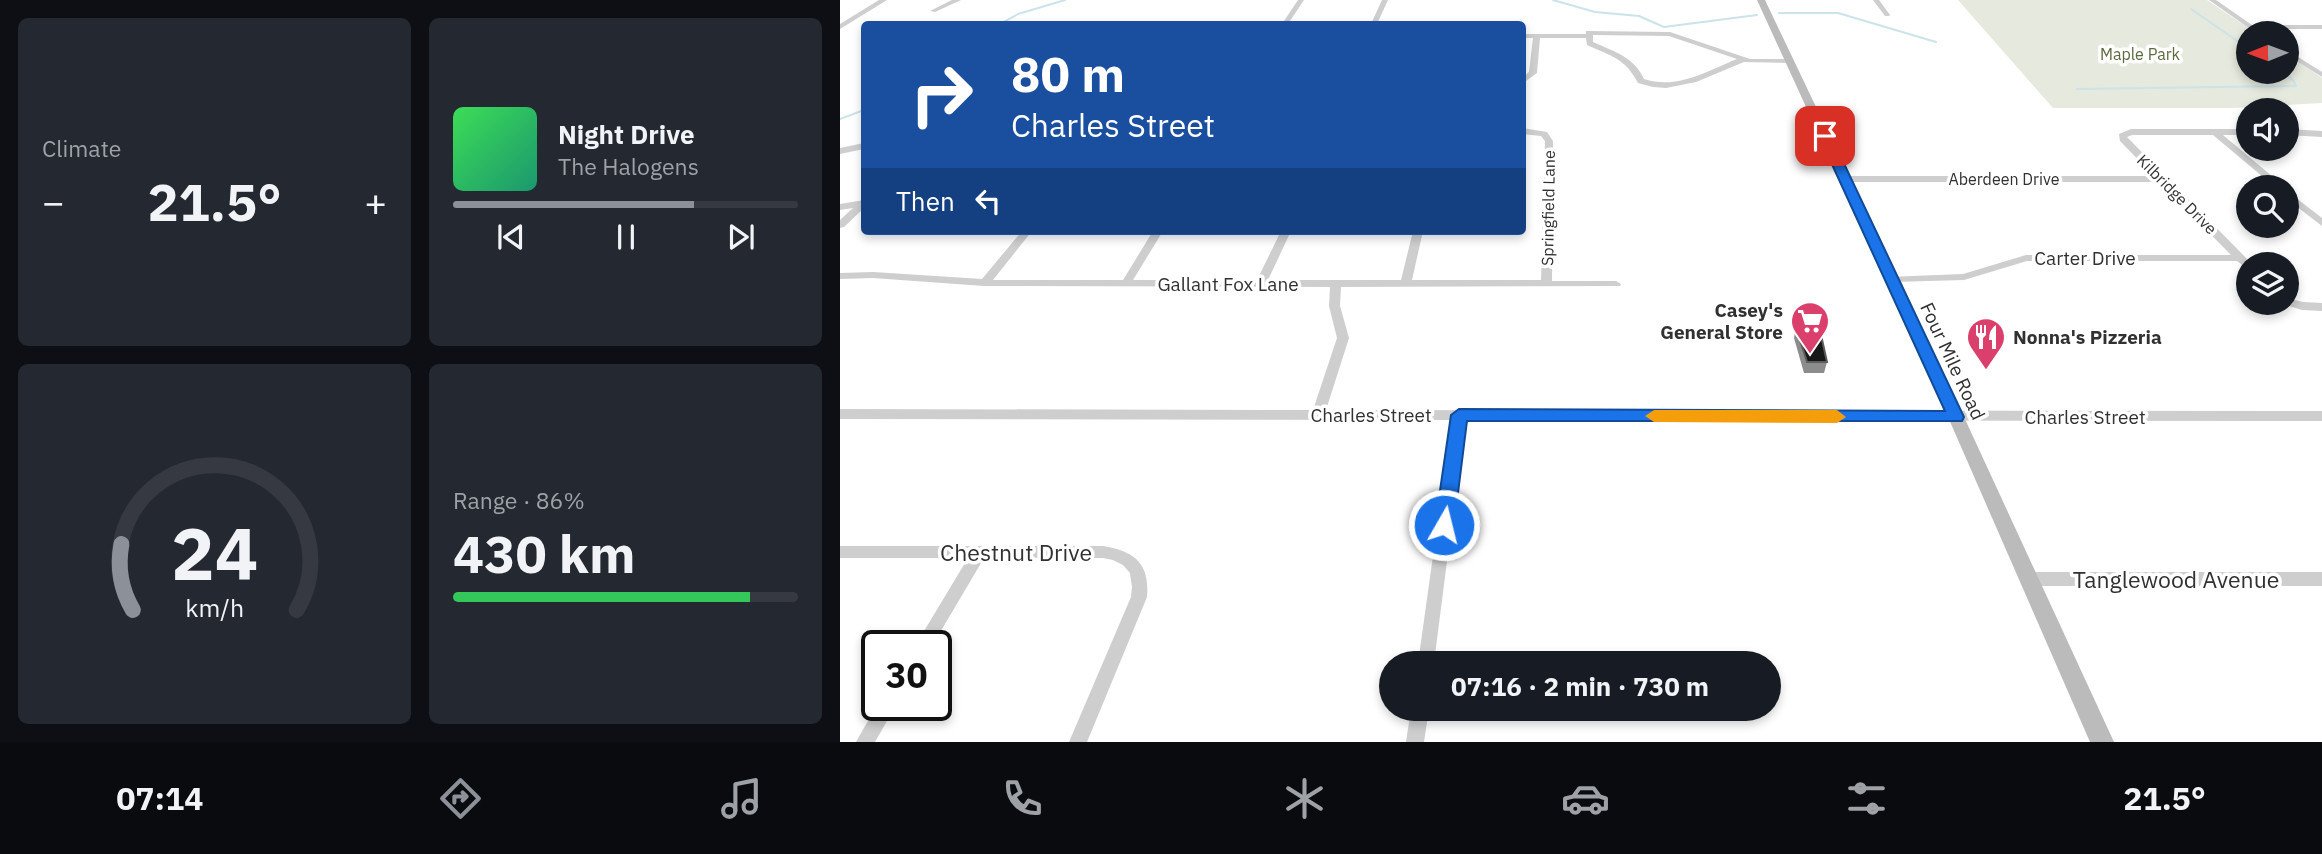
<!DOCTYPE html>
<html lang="en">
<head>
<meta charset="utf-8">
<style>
	:root { --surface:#171b24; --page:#242831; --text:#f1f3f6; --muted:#9ea1a6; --line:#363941; --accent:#8c9099 }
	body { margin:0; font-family:"IBM Plex Sans",sans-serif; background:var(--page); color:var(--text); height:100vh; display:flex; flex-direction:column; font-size:26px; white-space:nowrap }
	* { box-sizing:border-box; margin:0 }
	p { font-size:23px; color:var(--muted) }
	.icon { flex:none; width:38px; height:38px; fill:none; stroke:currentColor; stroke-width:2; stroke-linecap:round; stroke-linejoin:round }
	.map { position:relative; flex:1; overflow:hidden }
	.panel { display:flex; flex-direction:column; gap:18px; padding:18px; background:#0d0f14; width:840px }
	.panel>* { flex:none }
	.banner { position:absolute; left:21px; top:21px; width:665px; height:214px; border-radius:7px; box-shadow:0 4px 10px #0003; background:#1a4fa0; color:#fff; overflow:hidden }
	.needle { width:46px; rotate:269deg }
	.fabs { position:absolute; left:1396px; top:21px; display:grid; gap:14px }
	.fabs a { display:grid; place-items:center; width:63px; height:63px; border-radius:50%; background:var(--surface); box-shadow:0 4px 10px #0003; font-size:35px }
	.speed { position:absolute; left:21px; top:630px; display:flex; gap:14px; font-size:35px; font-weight:700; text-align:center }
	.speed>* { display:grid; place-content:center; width:91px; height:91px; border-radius:50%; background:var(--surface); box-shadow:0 4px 10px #0003; line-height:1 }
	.speed .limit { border:4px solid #111; border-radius:10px; background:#fff; color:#111 }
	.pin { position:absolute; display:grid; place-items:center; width:60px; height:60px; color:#fff; margin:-30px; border-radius:14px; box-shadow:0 4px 10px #0006 }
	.me { position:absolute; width:77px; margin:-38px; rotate:8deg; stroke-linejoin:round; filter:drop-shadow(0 0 5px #0008) }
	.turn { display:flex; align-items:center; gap:24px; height:147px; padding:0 35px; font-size:32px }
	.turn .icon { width:91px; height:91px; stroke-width:2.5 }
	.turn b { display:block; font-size:49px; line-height:60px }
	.then { display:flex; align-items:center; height:66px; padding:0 35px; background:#0003; gap:14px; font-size:26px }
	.big { font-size:52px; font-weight:700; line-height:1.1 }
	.panel .card { flex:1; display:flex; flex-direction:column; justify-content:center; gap:10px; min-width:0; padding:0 24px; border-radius:10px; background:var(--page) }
	.panel .dial { align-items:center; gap:0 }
	.dial svg { height:182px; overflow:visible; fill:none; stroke:var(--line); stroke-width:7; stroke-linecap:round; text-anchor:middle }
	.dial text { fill:var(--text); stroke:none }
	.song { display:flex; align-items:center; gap:21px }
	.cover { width:84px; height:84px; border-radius:10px; background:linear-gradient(135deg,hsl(130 70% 55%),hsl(160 70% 35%)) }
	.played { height:7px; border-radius:4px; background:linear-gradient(90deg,var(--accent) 70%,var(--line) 70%) }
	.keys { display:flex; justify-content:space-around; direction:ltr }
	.heat { display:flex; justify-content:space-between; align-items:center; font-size:38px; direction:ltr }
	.charge { height:10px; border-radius:5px; background:linear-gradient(90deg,#34c759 86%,var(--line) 0) }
	.panel .tiles { flex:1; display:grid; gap:18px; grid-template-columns:repeat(2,1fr) }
	.trip { position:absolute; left:539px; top:651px; width:402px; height:70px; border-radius:35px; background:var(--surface); box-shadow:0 4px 10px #0003; font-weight:700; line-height:70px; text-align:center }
	.tab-bar { display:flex; height:112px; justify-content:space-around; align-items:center; background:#090b0e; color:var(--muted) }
	.tab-bar .icon { width:49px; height:49px }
	.tab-bar .on { color:var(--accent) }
	.tab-bar b { font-size:32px; color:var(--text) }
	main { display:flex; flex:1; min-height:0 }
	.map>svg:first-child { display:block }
	.green { fill:#e6e9dd }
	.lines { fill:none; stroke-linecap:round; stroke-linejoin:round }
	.stream { stroke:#cbe3e9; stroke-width:2 }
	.street { fill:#cecece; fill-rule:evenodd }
	.secondary { fill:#bbb; fill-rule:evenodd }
	.wall { fill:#8c8c8c }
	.building { fill:#181818; stroke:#5d5d5d; stroke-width:2 }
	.route { fill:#1a73e8; stroke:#114b97; stroke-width:2 }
	.slow { fill:#f59e0b }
	.labels { text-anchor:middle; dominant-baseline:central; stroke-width:7; stroke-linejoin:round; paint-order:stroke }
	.far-park-label { font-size:16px; fill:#5c6a40; stroke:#fff }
	.far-street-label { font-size:16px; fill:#313131; stroke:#fff }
	.street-label { font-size:19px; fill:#313131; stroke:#fff }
	.poi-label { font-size:19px; font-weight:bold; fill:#313131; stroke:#fff; text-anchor:end }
	.near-street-label { font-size:23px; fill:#313131; stroke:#fff }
</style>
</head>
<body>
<main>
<section class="panel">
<div class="tiles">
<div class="card"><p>Climate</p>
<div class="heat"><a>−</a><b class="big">21.5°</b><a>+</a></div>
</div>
<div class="card">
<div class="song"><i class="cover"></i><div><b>Night Drive</b><p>The Halogens</p></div></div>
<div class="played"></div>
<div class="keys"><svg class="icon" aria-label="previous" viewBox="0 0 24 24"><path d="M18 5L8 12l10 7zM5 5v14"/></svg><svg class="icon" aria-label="pause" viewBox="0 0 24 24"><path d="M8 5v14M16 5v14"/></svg><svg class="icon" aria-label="next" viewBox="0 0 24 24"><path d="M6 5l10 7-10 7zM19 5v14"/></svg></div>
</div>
<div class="card dial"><svg viewBox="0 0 100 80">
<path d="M14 69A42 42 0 1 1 86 69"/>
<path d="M14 69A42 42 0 0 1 9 40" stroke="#8c9099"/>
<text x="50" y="56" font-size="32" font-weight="700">24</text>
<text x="50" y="72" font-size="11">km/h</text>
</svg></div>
<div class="card"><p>Range · 86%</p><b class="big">430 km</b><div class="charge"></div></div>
</div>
</section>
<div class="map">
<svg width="1482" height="742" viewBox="0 0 1482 742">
	<rect width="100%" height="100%" fill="#fff"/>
	<path class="green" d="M1118,0H1367L1416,33H1409V72H1447V54L1482,78V103L1393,108H1213Z"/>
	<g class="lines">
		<g class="stream">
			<path d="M713,0L755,12L799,16L824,27L917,15"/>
			<path d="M1351,9L1409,49"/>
			<path d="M939,13H998L1096,42"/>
			<path d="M160,24L178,14L225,0"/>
			<path d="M1237,89L1456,86L1453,80L1441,72"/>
			<path d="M0,119L24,110"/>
		</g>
		<g class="street">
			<path d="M39,0H47L0,29V24Z"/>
			<path d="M112,0H121L95,12L90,11Z"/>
			<path d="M458,0H464L448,24H442Z"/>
			<path d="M542,0H548L537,24H531Z"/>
			<path d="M1033,0H1039L1050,15L1049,16H1045Z"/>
			<path d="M1369,0H1376L1412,25H1482V29H1418L1417,31H1413Z"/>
			<path d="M746,31L830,32L910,59H950L954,61L950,63L904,62L856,82L826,88L813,87L798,83C785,58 771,56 747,45L746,38H700L697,73L682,84V78L689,72L693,38H682V34H746ZM753,35L829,36L897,59C867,71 837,90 804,79C794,57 775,52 753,42Z"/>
			<path d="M1447,50L1482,72V77L1447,55Z"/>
			<path d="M682,128L707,132L713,141L712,281H776L781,284L780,286L501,287L500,306L509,338L486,410L1482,411V421L625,420L594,663H578L612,420L0,419V409L473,410L497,338L489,306L490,287L144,286L33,278L0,279V273L33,272L142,279L182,231H192L153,280H283L313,231H323L293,280H417L441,231H451L428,280H561L573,231H583L572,280H701L705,141L701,136L682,134Z"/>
			<path d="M1291,129H1409V135H1383L1445,187H1435L1373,135H1292L1287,137L1412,264H1409V270L1397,261H1187L1124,280L1052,282L1047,279L1048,277L1123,274L1186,255H1391L1319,182H1006L1001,179L1006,176H1314L1280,141L1279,134Z"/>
			<path d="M1447,129L1482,131V137L1447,135Z"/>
			<path d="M24,143V149L0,154V148Z"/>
			<path d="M1447,191L1482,218V226L1447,199Z"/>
			<path d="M24,200V208L4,227L0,228V220L13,208L0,210V204Z"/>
			<path d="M1447,298L1463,302L1482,303V311L1462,310L1443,304L1447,303Z"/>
			<path d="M0,546H263C294,551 310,563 307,597L247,742H229L291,597L292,587L290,573L283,565L273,560L263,558H144L92,646H75L128,558H0Z"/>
			<path d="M1189,572H1482V586H1189L1184,584L1181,579L1184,574Z"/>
			<path d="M37,705H56L35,742H16Z"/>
			<path d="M571,709H589L584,742H566Z"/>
		</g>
		<path class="secondary" d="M917,0H925L1124,417L1274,742H1250L1108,417Z"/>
	</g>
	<path class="wall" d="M956,327L987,362L984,373H964L954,338Z"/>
	<path class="building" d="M956,327H976L981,335L987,362H967Z"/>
	<path class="route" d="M981,133L991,136L1124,417L1122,421H627L614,525L611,531L604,533L598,531L595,525L611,415L619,409L1105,411L979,136Z"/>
	<path class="slow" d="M814,410H997L1006,417L997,423L814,422L805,416Z"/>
	<defs>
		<symbol id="supermarket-pin" viewBox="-11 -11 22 30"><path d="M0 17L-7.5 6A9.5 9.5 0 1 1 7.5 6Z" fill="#da406b" stroke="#fff"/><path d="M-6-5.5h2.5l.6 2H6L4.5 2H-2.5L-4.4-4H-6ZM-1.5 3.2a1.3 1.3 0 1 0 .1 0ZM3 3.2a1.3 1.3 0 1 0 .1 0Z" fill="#fff"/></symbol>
		<symbol id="restaurant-pin" viewBox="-11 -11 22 30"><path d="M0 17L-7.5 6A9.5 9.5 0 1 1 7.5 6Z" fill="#da406b" stroke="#fff"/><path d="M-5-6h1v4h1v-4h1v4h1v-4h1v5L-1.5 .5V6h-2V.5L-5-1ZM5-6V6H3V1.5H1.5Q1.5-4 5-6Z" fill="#fff"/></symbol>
	</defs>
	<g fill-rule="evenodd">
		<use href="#supermarket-pin" x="948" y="299" width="44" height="60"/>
		<use href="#restaurant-pin" x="1124" y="315" width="44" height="60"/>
	</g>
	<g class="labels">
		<g class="far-park-label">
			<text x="1300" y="54">Maple Park</text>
		</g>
		<g class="far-street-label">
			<text x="1164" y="179">Aberdeen Drive</text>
			<text transform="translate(1337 194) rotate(45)">Kilbridge Drive</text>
			<text transform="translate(708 208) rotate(-89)">Springfield Lane</text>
		</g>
		<g class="street-label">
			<text x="1245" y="258">Carter Drive</text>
			<text x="388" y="284">Gallant Fox Lane</text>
			<text transform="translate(1113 361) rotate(65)">Four Mile Road</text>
			<text x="531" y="415">Charles Street</text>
			<text x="1245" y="417">Charles Street</text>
		</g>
		<g class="poi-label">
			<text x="943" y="310">Casey's<tspan x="943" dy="22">General Store</tspan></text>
			<text x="1173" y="337" text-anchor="start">Nonna's Pizzeria</text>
		</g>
		<g class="near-street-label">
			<text x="176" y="552">Chestnut Drive</text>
			<text x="1336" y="579">Tanglewood Avenue</text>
		</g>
	</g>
</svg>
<div class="fabs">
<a><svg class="needle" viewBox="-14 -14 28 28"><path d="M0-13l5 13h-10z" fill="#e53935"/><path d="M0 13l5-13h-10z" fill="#9ea1a6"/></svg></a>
<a><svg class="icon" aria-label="sound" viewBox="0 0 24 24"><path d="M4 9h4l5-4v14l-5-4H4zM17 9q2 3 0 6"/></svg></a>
<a><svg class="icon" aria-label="search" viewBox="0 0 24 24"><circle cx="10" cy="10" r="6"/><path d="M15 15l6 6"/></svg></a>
<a><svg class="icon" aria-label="layers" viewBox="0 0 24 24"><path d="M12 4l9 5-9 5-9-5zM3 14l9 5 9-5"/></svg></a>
</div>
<div class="speed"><div class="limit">30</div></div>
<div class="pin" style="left:985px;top:136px;background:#d93025"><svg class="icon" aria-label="arrive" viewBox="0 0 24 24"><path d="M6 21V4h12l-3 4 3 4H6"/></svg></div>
<svg class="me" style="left:604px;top:525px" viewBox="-20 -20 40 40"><circle r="17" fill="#1a73e8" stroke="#fff" stroke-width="3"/><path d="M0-11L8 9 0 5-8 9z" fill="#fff"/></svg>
<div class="trip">07:16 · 2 min · 730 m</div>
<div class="banner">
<div class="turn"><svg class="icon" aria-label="right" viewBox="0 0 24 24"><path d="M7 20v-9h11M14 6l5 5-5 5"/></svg><div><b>80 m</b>Charles Street</div></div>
<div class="then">Then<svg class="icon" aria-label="left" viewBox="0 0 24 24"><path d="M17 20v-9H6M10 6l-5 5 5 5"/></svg></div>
</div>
</div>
</main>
<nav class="tab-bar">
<b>07:14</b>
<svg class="icon on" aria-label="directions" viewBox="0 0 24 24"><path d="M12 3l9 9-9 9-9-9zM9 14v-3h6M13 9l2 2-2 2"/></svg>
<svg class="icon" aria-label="music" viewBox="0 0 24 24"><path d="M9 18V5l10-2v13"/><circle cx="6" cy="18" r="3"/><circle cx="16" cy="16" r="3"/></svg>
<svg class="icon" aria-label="phone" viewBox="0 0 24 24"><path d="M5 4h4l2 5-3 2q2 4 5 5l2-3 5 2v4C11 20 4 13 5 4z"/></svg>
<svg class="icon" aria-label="climate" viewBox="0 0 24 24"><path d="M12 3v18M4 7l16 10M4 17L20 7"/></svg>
<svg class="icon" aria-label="car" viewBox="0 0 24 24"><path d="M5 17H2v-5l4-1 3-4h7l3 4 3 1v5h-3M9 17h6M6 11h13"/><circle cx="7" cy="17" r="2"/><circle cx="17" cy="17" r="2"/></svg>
<svg class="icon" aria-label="filters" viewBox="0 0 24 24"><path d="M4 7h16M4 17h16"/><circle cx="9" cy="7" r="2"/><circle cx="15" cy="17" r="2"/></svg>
<b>21.5°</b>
</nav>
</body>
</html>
